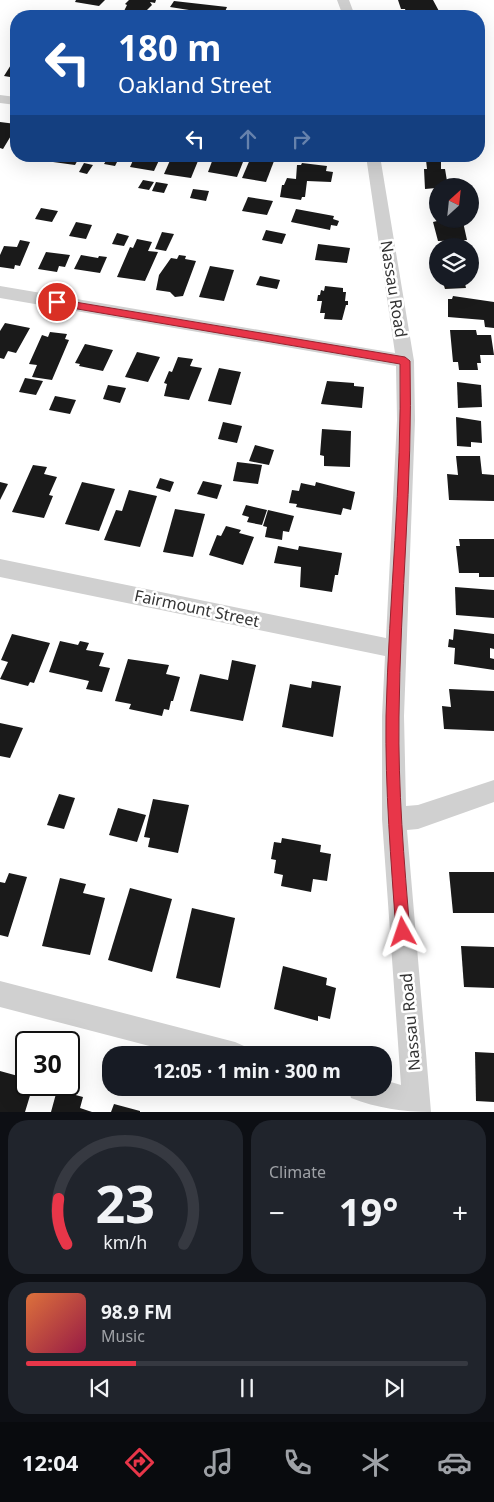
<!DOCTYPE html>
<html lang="en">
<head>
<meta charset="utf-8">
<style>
	:root { --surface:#171b24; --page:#20242c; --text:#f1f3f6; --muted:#9ea1a6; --line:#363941; --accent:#e83649 }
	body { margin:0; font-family:"Noto Sans",sans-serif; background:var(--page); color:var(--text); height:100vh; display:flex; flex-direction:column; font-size:19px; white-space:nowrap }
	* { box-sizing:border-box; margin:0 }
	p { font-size:16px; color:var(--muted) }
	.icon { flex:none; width:28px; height:28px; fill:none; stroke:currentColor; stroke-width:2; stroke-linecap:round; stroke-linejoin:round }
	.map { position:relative; height:1112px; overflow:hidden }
	.panel { display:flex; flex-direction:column; gap:8px; padding:8px; background:#0d0f14; flex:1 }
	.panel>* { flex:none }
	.hud { position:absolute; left:10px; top:10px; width:475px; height:152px; border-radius:20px; box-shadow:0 5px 20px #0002; background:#1a4fa0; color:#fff; overflow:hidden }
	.needle { width:32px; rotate:27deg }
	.controls { position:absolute; left:429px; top:178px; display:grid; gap:10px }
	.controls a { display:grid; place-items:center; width:50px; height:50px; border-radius:50%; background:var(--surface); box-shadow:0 5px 20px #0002; font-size:25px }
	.speed { position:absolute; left:15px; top:1031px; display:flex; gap:10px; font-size:25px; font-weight:700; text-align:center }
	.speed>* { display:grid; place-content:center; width:65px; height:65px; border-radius:50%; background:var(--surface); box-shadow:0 5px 20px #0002; line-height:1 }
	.speed .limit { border:2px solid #111; border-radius:8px; background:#fff; color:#111 }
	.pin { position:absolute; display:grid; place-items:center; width:42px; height:42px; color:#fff; margin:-21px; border:2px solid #fff; border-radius:50%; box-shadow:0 1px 5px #0007 }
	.me { position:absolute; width:55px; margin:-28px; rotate:355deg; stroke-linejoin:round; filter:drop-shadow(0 0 4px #0008) }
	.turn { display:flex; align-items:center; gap:18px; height:105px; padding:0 25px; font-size:22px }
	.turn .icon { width:65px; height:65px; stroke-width:2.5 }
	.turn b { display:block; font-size:35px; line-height:42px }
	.lanes { display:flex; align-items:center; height:48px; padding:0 25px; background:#0003; justify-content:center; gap:25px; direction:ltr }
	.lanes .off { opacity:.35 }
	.big { font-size:38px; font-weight:700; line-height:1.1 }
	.panel .card { flex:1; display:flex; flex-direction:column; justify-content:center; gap:8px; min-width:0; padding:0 18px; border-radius:20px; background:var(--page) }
	.panel .dial { align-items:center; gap:0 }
	.dial svg { height:130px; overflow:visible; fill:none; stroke:var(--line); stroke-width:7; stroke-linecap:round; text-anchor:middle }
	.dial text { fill:var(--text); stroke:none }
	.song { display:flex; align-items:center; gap:15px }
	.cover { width:60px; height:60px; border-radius:8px; background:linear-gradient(135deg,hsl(20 70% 55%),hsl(340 70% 35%)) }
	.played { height:5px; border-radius:2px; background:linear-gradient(90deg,var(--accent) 25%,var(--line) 25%) }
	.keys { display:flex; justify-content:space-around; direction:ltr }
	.heat { display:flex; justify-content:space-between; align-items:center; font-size:28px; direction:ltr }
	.panel .tiles { flex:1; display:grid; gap:8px; grid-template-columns:1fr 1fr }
	.card:last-child { grid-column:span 2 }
	.trip { position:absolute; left:102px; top:1046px; width:290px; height:50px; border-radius:20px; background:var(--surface); box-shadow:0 5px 20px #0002; font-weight:700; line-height:50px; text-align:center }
	.tabs { display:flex; height:80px; justify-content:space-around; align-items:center; background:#090b0e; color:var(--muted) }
	.tabs .icon { width:35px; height:35px }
	.tabs .current { color:var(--accent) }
	.tabs b { font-size:22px; color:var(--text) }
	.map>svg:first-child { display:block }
	.building { fill:#1a1a1a }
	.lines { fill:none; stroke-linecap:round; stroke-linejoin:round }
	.minor { fill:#d0d0d0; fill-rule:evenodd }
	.route { fill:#e83649; stroke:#97232f }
	.labels { text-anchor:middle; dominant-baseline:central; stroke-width:5; stroke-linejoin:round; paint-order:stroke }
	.street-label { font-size:16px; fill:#333; stroke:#fff }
</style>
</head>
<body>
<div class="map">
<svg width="494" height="1112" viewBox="0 0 494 1112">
	<rect width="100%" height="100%" fill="#fff"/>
	<g class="building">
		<path d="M76,0H105L99,6L75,2Z"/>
		<path d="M129,0H156L155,3L150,2L152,5L144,13L139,12L137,15L124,11L127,5L125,4Z"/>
		<path d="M398,0H433L440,13L407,15L405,9H401Z"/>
		<path d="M174,1L227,7L224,14L216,13L214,16H192L187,15L189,10L170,7Z"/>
		<path d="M263,11L292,15L299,14L298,16H261Z"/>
		<path d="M14,60H16V78L4,76Z"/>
		<path d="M0,122L16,124V135L12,134L3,149L0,148Z"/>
		<path d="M57,156H80L75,165L53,162Z"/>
		<path d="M98,156H120L115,166L104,164L107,159Z"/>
		<path d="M135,156H161L154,171L130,167Z"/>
		<path d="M172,156H200L191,178L164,174Z"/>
		<path d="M214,156L242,157L240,162H243L237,177L208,172Z"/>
		<path d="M251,157L274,161L266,182L242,178Z"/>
		<path d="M426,160H441V169H445L447,181H459V186L425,189L424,169H427Z"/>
		<path d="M84,163L93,165L87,174L79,172Z"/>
		<path d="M302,163L327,166L326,171L333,172L331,182L307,181L305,197H302L301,200L280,197L282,185H284L287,178L296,179L297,165H301Z"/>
		<path d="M143,180L154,182L149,190L138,188Z"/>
		<path d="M156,182L168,184L164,193L152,191Z"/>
		<path d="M193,189L209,191L206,201L190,198Z"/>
		<path d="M248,197L273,201L267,215L242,211Z"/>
		<path d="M41,208L58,211L52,222L35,219Z"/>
		<path d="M296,209L334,216L333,219L339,221L337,226L331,225L330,230L291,222Z"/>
		<path d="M433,211H438V219H458L459,223L463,222L467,240L438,241L433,222L437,221Z"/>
		<path d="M76,222L92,225L86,239L69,236Z"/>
		<path d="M266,230L286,234L282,244L262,240Z"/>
		<path d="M162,232L174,234L166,251L155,249Z"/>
		<path d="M117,233L129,236L124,246L112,244Z"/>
		<path d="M137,239L152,242L148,251L158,252L145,281L117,277L130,247L133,248Z"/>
		<path d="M20,240L30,242L20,266L15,265L14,269L0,267V255L4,246L17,247Z"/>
		<path d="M318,244L350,248L347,263L315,260Z"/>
		<path d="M46,252L70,255L65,267L59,266L57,272L38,269Z"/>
		<path d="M81,255L98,258L99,256L107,257L100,273L74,269Z"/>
		<path d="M179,255L186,256L185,259L196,261L183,296L175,297L170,292L156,290L159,275L171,258L177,259Z"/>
		<path d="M210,266L234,270L224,301L199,297Z"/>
		<path d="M260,276L280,280L277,289L256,285Z"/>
		<path d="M442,279H464L466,288L445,289Z"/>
		<path d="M325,286L343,288V292H346L345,301H348V305H346L342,320L324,319L325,313H320L322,301H317L318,295H320L321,290L324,291Z"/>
		<path d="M453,296L494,302V328L485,327L484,320L448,317V299H452Z"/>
		<path d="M5,323L30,328L16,353L8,351L4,359L0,358V331Z"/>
		<path d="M450,330H476L477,335H491L494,355H480L481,363H477L478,370H459L458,362H453Z"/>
		<path d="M50,332L67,334L65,339L69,340L52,380L32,377L37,365L29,364L42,335L48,337Z"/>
		<path d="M85,344L113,350L103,371L79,366L80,364L75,363Z"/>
		<path d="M137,352L160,357L148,382L125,377Z"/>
		<path d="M178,357L193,359L190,366L202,368L189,400L164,396L167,384L164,383L169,371L172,372Z"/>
		<path d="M219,368L241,372L231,405L208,401Z"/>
		<path d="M25,378L43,381L36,395L19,392Z"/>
		<path d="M327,381L354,383V386L364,387L362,408L321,404Z"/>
		<path d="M457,382L481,385L482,407L458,408Z"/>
		<path d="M108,385L126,388L120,403L103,399Z"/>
		<path d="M55,396L76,400L70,414L49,410Z"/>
		<path d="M456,417L481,421L482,443L471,442V447L457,446Z"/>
		<path d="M223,422L242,426L237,443L218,439Z"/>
		<path d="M322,429L351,431L350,467L324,466V456L320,455Z"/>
		<path d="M255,445L274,450L269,465L249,461Z"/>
		<path d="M456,456H480L482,474L494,475V501L449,500L447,474L458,475Z"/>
		<path d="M237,462L262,465L258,484L233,481Z"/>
		<path d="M33,465L47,467L44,474L57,477L49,495L53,496L44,518L12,512Z"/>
		<path d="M160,478L174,482L170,492L156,488Z"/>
		<path d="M203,481L222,485L217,499L197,494Z"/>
		<path d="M0,482L8,484L0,500Z"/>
		<path d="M82,482L115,489L99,531L65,524Z"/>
		<path d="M316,482L355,492L351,510L343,508L341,515L296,507L297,504L289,503L292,490L299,491L301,483L315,486Z"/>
		<path d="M129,490L157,496L140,547L104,540L116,510L122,511Z"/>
		<path d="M246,505L267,510L262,525L247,522L249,517L242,515Z"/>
		<path d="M175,509L205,514L193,557L163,552Z"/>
		<path d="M268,510L294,516L289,532L283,531L282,540L265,537L267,527L263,526Z"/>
		<path d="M226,526L241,530L239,533L254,537L243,565L209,555L217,535L221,536Z"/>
		<path d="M459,539H494V577H479V573H459L456,546H460Z"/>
		<path d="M278,546L298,550L299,546L342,553L338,575H335L332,592L300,587L301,567L274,563Z"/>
		<path d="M455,587L494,590V618L456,615Z"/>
		<path d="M454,629L494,634V649L490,648V658L494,659V670L454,664L455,648L448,647L449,639L453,640Z"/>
		<path d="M12,634L50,643L34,683L30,682L28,686L0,679L8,662L1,660Z"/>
		<path d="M60,641L78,645L80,641L89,643L86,650L104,653L99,666L110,668L102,692L86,689L89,681L49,672Z"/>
		<path d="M128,659L169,665L166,674L180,677L173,701H171L169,710L164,709L162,716L129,709L131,704L115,701Z"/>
		<path d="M232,660L256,665L243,721L190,711L200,674L228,680Z"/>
		<path d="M312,681L341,686L333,737L282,727L290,684L311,688Z"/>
		<path d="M449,689L494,691V731L444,729L442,706L451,707Z"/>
		<path d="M0,723L23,728L10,758L0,756Z"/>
		<path d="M59,794L75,798L64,829L47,825Z"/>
		<path d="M153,799L189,805L178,853L148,847L150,838L144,837Z"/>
		<path d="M118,808L146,815L137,842L109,835Z"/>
		<path d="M282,838L321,845L320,852L331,854L327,881L313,879L311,892L281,886L283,875L274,873L276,860L271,859L274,842L281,843Z"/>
		<path d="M449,872H494V913H453Z"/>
		<path d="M9,873L27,877L8,937L0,935V882L5,883Z"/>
		<path d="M60,878L86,884L83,893L105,898L90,955L42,946Z"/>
		<path d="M130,888L172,899L152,972L108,960Z"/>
		<path d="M192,908L235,918L220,988L176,978Z"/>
		<path d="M461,946L494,947V988L464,987Z"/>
		<path d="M283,966L327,978L326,985L336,988L330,1019L318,1016V1021L274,1009Z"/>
		<path d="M475,1052L494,1053V1102L476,1101Z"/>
		<path d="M0,1071L18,1076L15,1084L32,1089L25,1112H0Z"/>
		<path d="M57,1090L83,1097L80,1108L92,1112H51Z"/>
		<path d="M114,1104L140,1111V1112H111Z"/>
	</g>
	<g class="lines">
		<g class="minor">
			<path d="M337,0H349L355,16H343Z"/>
			<path d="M0,95L16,97V105L0,103Z"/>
			<path d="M366,156H380L414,361L415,420L404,716L406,806L418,805L494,780V802L418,829L407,830L431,1112C403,1112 377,1108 351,1098L348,1088H384V1080L401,1085L382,819V716L385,656L0,577V559L386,638L397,420L396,366L0,298V286L395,353Z"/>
			<path d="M0,981L235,1042L244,1046L248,1055H184L0,1007Z"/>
		</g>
	</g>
	<path class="route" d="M57,299L405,357L410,361C413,480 400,598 399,717C398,789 404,860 410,932L408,937L403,939L398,937L396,932C391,860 385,789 386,716C389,599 402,482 400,364L54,305V300Z"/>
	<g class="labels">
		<g class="street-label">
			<text transform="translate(394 289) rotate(81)">Nassau Road</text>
			<text transform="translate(197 608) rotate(12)">Fairmount Street</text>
			<text transform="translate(410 1022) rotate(-95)">Nassau Road</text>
		</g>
	</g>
</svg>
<div class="controls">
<a><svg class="needle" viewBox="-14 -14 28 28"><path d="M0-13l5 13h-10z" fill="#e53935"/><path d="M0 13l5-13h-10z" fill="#9ea1a6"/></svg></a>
<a><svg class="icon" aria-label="layers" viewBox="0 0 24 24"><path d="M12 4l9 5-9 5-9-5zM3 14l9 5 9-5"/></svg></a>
</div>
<div class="speed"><div class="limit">30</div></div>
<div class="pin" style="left:57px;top:302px;background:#d93025"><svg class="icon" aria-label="arrive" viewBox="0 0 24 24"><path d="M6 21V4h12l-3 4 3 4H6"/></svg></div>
<svg class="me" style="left:403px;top:932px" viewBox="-20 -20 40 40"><path d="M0-17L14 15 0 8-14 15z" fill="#e83649" stroke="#fff" stroke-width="4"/></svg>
<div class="trip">12:05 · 1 min · 300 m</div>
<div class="hud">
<div class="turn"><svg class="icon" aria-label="left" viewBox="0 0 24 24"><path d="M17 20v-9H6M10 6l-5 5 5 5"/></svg><div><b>180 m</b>Oakland Street</div></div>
<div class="lanes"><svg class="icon" aria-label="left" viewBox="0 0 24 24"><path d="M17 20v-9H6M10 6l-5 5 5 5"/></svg><svg class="icon off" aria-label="ahead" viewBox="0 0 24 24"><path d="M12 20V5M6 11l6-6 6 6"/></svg><svg class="icon off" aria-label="right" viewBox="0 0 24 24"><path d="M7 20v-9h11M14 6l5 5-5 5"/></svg></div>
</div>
</div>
<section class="panel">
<div class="tiles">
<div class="card dial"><svg viewBox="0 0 100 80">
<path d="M14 69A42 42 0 1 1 86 69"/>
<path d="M14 69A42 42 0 0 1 9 41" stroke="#e83649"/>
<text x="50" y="56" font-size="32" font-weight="700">23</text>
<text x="50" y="72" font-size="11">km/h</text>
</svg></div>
<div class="card"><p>Climate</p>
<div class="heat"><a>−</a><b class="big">19°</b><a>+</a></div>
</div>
<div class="card">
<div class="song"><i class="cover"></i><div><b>98.9 FM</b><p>Music</p></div></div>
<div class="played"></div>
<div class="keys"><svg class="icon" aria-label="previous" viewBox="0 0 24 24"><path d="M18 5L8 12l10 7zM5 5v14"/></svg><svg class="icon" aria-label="pause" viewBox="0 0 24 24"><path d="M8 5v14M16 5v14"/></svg><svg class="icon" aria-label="next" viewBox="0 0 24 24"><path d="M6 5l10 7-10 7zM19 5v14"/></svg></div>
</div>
</div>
</section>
<nav class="tabs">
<b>12:04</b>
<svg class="icon current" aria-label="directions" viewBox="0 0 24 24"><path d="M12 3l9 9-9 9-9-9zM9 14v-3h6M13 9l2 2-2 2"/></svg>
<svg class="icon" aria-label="music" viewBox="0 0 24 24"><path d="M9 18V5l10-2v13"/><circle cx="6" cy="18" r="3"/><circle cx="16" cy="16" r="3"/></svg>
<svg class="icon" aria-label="phone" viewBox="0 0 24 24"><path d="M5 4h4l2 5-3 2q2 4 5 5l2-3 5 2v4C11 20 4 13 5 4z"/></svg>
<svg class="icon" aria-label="climate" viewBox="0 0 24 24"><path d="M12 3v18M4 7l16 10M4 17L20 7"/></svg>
<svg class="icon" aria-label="car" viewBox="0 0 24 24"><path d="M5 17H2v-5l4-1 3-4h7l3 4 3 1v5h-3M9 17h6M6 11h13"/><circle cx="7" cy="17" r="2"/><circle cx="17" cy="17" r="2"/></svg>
</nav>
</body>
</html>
